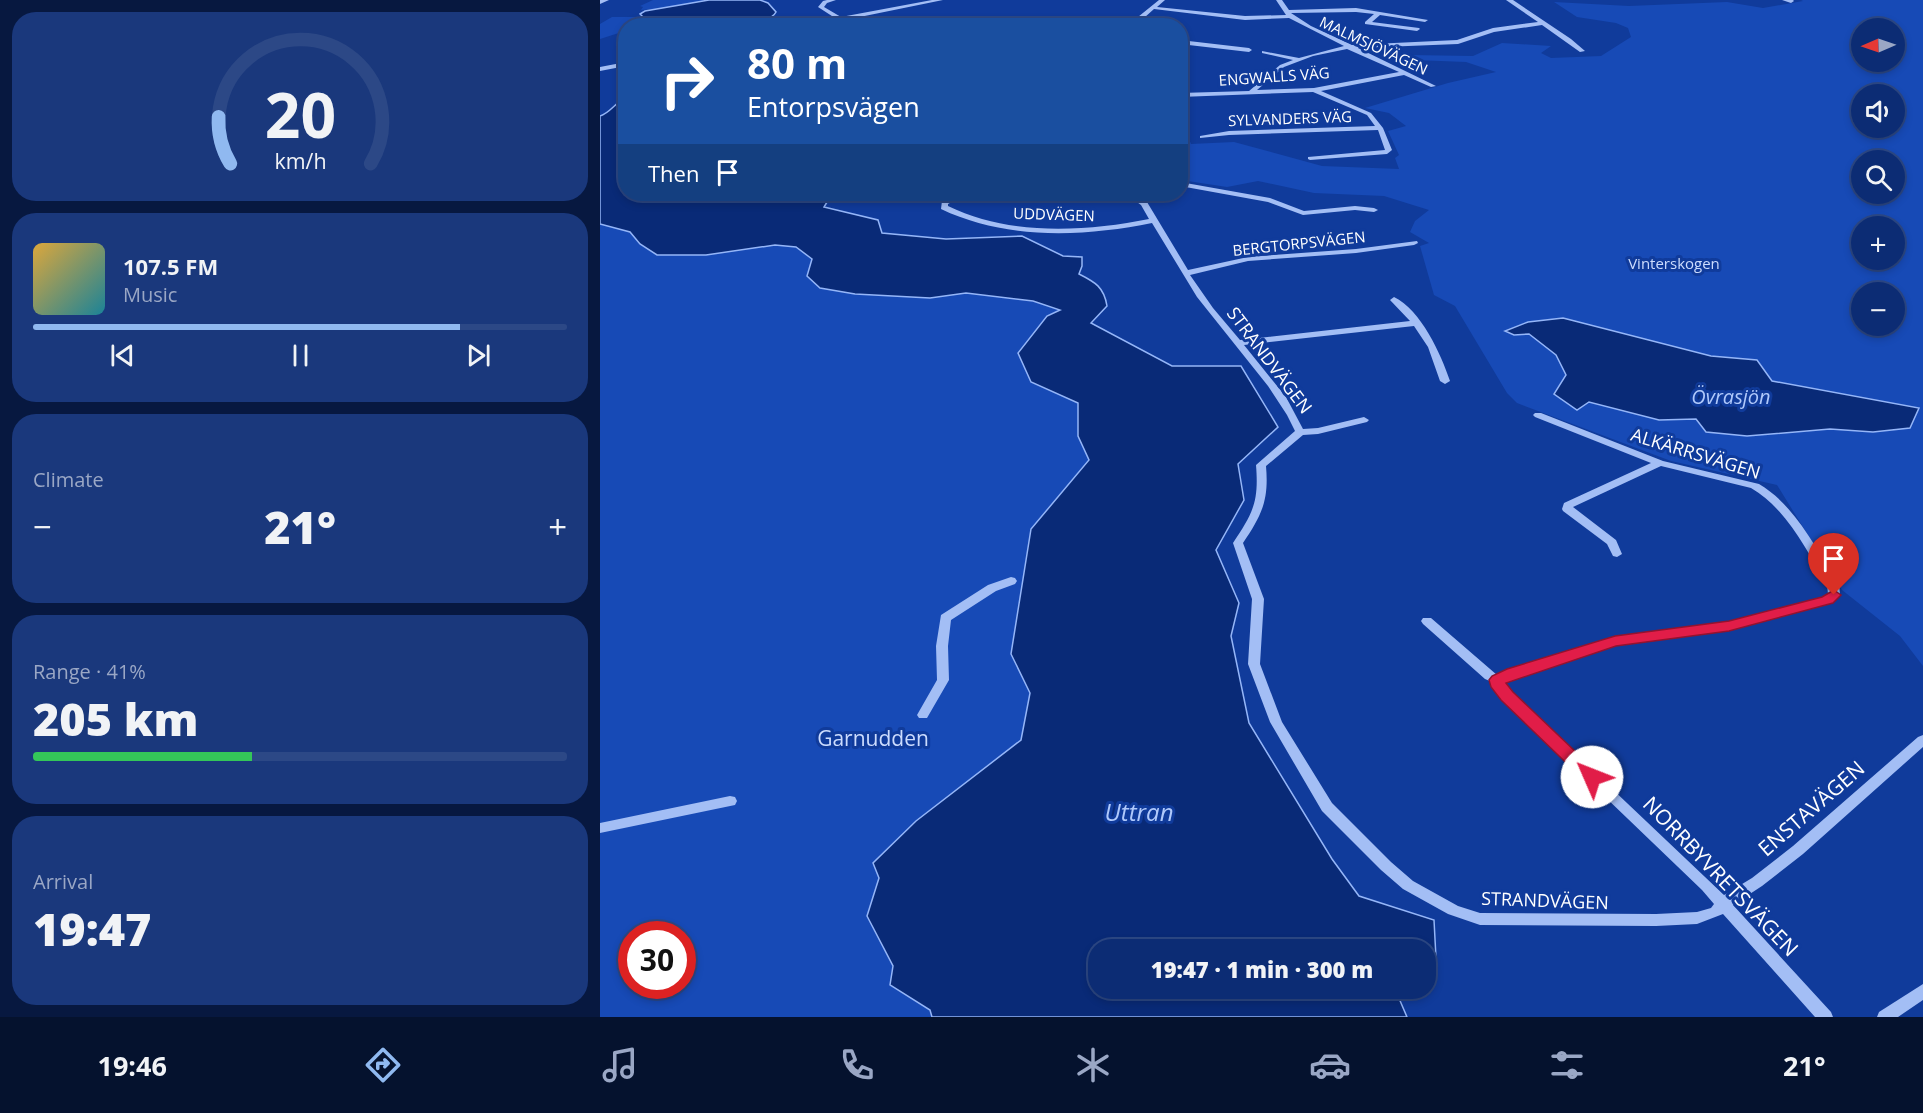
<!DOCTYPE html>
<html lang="en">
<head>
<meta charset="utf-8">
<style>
	:root { --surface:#0c2c74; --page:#1a387c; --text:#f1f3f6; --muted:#9aa7c5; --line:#2c4886; --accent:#90b9f0 }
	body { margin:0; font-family:"Open Sans",sans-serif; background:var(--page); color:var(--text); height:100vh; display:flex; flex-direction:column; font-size:22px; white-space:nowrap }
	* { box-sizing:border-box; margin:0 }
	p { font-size:20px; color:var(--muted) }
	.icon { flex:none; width:33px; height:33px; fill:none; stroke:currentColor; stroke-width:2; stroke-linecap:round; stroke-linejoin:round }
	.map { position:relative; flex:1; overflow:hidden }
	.side { display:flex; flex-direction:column; gap:12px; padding:12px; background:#071840; width:600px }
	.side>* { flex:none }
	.top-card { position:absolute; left:18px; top:18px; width:570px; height:183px; border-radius:24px; box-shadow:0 3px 9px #0003,0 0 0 2px var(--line); background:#1a4fa0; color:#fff; overflow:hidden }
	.needle { width:39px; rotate:268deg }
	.fabs { position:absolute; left:1251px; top:18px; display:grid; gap:12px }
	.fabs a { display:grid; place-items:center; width:54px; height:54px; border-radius:50%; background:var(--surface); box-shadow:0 3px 9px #0003,0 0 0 2px var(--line); font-size:30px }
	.speed { position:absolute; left:18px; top:921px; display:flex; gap:12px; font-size:30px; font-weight:700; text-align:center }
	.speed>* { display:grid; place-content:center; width:78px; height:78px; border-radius:50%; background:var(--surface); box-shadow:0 3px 9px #0003,0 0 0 2px var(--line); line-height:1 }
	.speed .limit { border:9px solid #d22; background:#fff; color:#111 }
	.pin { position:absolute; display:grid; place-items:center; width:51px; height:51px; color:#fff; margin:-62px -26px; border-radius:50% 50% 50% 0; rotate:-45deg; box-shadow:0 0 6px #0007 }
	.pin .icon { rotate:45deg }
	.me { position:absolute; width:66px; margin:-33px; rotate:314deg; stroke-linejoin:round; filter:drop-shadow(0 0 4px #0008) }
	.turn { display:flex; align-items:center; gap:21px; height:126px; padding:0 30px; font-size:27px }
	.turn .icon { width:78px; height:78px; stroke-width:2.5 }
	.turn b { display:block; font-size:42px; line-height:51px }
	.then { display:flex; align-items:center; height:57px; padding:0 30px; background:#0003; gap:12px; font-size:22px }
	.big { font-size:45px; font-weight:800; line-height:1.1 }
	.side .tile { flex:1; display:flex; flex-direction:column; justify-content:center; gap:9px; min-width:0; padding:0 21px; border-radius:24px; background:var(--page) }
	.side .dial { align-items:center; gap:0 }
	.dial svg { height:156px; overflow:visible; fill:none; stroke:var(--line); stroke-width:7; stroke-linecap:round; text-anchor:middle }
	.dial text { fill:var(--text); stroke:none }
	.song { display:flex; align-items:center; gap:18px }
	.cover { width:72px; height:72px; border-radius:9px; background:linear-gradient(135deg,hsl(40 70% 55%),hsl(190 70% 35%)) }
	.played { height:6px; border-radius:3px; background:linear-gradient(90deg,var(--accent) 80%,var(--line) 80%) }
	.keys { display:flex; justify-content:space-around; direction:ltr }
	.heat { display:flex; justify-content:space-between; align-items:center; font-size:33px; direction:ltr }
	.charge { height:9px; border-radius:4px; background:linear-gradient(90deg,#34c759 41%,var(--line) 0) }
	.trip { position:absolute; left:488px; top:939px; width:348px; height:60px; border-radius:24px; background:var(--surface); box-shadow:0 3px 9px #0003,0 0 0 2px var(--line); font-weight:800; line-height:60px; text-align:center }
	.dock { display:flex; height:96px; justify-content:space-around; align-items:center; background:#05122e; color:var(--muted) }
	.dock .icon { width:42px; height:42px }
	.dock .on { color:var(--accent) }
	.dock b { font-size:27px; color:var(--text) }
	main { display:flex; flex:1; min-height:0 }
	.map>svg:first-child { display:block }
	.green { fill:#174ab6; fill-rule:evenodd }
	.water { fill:#092a77; stroke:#95b6f8; stroke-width:1.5 }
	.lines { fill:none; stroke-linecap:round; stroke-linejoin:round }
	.minor { fill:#a3bef5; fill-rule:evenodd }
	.route { fill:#e11d48; stroke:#92132f; stroke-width:1.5 }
	.labels { text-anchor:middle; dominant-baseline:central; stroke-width:6; stroke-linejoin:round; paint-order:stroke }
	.far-street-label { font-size:15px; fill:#fff; stroke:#103b9b }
	.far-park-label { font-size:15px; fill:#ccdcfe; stroke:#103b9b }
	.street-label { font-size:18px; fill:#fff; stroke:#103b9b }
	.water-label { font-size:20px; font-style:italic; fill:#b0c9fb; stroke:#103b9b }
	.near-park-label { font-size:21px; fill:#ccdcfe; stroke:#103b9b }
	.near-street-label { font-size:21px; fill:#fff; stroke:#103b9b }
	.near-water-label { font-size:24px; font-style:italic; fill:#b0c9fb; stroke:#103b9b }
</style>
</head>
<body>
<main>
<section class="side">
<div class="tile dial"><svg viewBox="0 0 100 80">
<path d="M14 69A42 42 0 1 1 86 69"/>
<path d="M14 69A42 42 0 0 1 8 45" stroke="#90b9f0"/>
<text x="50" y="56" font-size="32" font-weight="700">20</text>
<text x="50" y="72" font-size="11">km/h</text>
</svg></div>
<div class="tile">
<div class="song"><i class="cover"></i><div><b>107.5 FM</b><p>Music</p></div></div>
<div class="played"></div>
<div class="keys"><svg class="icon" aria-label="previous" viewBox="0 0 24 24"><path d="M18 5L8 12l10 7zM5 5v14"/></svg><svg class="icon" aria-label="pause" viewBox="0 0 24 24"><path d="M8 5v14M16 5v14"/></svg><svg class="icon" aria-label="next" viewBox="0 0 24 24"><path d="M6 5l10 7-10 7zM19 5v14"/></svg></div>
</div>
<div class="tile"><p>Climate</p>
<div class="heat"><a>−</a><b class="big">21°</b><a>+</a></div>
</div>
<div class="tile"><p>Range · 41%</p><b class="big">205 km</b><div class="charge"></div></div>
<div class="tile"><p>Arrival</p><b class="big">19:47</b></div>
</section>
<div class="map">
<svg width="1323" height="1017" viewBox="0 0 1323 1017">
	<rect width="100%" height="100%" fill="#103b9b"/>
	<g class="green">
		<path d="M53,0H109L69,8L41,10L43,7L40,6Z"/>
		<path d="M1201,0H1323V666L1300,636L1242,590L1177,485L1071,461L917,403L907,393L855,306L834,295L820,246L829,243L810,232L815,221L829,210L784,196L714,193L658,181L627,187L581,180L580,129L586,132L591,144L634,142L722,166L799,169L795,158L799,155L788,131L806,126L789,113L765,108L848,83L896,72L866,62L815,60L809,55L873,56L902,43L951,46L941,53L951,58L1001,56L1031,37L1028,28L1016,23L977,17L954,2L1029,6L1127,2L1163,8L1203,1ZM1262,28H1294V62H1262ZM1262,94H1294V128H1262ZM1262,160H1294V194H1262ZM1262,226H1294V260H1262ZM1262,292H1294V326H1262Z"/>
		<path d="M12,17H36L39,19L32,25L26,26L25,31L0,39V24Z"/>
		<path d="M114,194L475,309L568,460L498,950V988L579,1017H0V224L23,230ZM32,934H82V986H32Z"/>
	</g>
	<g class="water">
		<path d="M109,0H160L168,3L176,12C166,33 61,26 37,25L44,18L40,14L45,11Z"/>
		<path d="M25,98L26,194H232L224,207L278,220L282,233L346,239L422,236L463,256L482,257V266L479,274C495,282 504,287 507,306L491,323L572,366H641L678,427L638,464L644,500L616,550L639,603L631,636L649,723L732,859L759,896L834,920L836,958L825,957V950H498V988L795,989L807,1017H332L330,1010L290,985L293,966L267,916L279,878L273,863L316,821L421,740L430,693L411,654L431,529L489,460L478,436V403L431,382L418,353L447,316L460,310L433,301L366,293L330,298L255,294L220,288L207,276L212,259L196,247L175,245L106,255H57L40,244L30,232L0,224V116C10,113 15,103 25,98Z"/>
		<path d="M963,318L1111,356L1157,360L1172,381L1319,408L1310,428L1273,432L1230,429L1147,436L1106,432L1096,419L1059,420L989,402L977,410L954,394L966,375L956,355L929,334L914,335L905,331L928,322Z"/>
	</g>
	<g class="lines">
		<g class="minor">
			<path d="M0,0H9L0,4Z"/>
			<path d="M227,0H236L227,3L224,7L241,17L332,0H343L245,20L253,26H246L239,21L214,26H201L235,18L218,7L223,1Z"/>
			<path d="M559,0H565L557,7L645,16L686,15L676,0H682L689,10L756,8L828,20L825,22L780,15L772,22L819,28L820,29L817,31L765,24V22L774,14L756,12L691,13L711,26L752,45L857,40L893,28L938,22L906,0H913L971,39L985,51L980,52L942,25L894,32L858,44L758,48L836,86L831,87L804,75L721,91L771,113L783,128L792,150L787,154L710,160L708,159V157L785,150L778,130L629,135L600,138V136L629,131L775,126L767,115L713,92L580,97V93L649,91L680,65L693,60L662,53V51L699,58L744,46L689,18L645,20L554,9L535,26L449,25L446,23L449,21H533ZM747,49L799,72L714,88L657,90L684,67L713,56Z"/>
			<path d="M1182,0H1193L1194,1L1191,3Z"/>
			<path d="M580,40L649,48L652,50L649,52L580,44Z"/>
			<path d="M26,62V66L0,71V67Z"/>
			<path d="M580,182L670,198L704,211L755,206L774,208L778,210L774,212L755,210L703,215L668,202L580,186Z"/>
			<path d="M357,194H366L348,204V206C409,236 484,232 549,219L541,205L526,194H534L547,202L588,270L648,257L756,249L817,241L818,243L814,245L756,253L648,261L590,275L613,308L640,340L810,321L790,300L794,297C821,310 841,354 850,381L845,384L840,381L828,347L814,326L644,345L686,397L703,429L718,428L764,417L769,420L767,422L718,434L703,435L666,466C669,500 662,515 643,543L664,599L660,664L682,722L732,803L791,862L813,881L858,906L880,913L1056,914L1097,912L1111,908L1114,904L1102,890L903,699L895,690L892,682L885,679L823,624L821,621L823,618H831L897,675L1015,637L1129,622L1223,597L1228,594L1227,584C1206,550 1187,509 1151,488L1061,466L973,507L1016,540L1022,554L1017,557L1013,556L1007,544L963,511L962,509L964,503L1051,463L935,417L933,415L935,413H941L1063,461L1159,484C1195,505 1216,549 1239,584L1240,595L1231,603L1129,630L1016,645L917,676L904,682L911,693L1124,895L1152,878L1193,846L1318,737L1323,735V747L1203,854L1162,886L1133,905L1231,1012L1233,1017H1215L1123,914L1097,924L1056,926L880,925L848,914L803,889L781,870L722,811L670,722L648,664L652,599L633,543C653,513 659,502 656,465L695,431L687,415L668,386L597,297L552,223C483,237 406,240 341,209L342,201Z"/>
			<path d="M411,577L415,578L417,581L415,584L396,591L351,620L348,646L349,680L327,718H319L317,715L337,680L336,646L341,615L388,585Z"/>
			<path d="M130,796L135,797L137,801L135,805L0,833V823Z"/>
			<path d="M1323,984V1000L1298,1017H1277L1279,1012Z"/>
		</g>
	</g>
	<path class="route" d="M1234,590L1241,595L1233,603L1129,631L1016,646L906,683L913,692L998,773L1001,777L998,782L992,784L986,782L901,700L891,687L889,680L892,676L907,669L1015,636L1129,621L1222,597Z"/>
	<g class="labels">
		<g class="far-street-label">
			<text transform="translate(774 45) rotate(25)">MALMSJÖVÄGEN</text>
			<text transform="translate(674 76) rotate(-4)">ENGWALLS VÄG</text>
			<text transform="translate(690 118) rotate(-2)">SYLVANDERS VÄG</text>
			<text transform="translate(454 214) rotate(2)">UDDVÄGEN</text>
			<text transform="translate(699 243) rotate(-6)">BERGTORPSVÄGEN</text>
		</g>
		<g class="far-park-label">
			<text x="1074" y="263">Vinterskogen</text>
		</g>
		<g class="street-label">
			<text transform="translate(670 360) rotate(53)">STRANDVÄGEN</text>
			<text transform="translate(1096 453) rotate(17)">ALKÄRRSVÄGEN</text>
			<text transform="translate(945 900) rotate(2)">STRANDVÄGEN</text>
		</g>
		<g class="water-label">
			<text x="1131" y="396">Övrasjön</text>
		</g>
		<g class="near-park-label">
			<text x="273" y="738">Garnudden</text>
		</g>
		<g class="near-street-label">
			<text transform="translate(1211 808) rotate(-41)">ENSTAVÄGEN</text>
			<text transform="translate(1121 876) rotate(46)">NORRBYVRETSVÄGEN</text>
		</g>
		<g class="near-water-label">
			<text x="539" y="811">Uttran</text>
		</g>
	</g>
</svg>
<div class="fabs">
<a><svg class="needle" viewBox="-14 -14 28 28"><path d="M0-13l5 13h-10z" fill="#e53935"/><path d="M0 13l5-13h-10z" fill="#9aa7c5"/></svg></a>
<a><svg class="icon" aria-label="sound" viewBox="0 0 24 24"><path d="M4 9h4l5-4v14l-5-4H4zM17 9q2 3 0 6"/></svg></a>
<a><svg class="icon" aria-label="search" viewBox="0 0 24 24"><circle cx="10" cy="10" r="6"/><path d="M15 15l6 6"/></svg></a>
<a>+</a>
<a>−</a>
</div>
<div class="speed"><div class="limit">30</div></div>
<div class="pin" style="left:1234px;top:595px;background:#d93025"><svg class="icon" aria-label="arrive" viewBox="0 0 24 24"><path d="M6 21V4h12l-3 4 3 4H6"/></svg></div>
<svg class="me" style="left:992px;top:777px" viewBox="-20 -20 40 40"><circle r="19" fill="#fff"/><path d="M0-13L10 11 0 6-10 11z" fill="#e11d48"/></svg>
<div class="trip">19:47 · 1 min · 300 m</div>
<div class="top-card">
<div class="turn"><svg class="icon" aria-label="right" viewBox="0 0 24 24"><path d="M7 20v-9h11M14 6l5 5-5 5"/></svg><div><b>80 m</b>Entorpsvägen</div></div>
<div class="then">Then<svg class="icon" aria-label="arrive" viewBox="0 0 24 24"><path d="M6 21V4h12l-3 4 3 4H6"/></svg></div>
</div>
</div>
</main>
<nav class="dock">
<b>19:46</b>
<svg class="icon on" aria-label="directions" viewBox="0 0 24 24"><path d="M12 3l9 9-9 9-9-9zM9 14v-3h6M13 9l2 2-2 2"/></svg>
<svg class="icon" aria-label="music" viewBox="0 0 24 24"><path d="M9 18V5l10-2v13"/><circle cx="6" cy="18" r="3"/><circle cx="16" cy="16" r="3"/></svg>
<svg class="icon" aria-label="phone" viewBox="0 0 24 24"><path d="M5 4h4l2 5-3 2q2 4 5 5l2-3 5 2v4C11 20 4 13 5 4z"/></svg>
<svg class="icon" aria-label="climate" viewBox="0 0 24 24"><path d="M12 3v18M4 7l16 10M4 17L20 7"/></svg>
<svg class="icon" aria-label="car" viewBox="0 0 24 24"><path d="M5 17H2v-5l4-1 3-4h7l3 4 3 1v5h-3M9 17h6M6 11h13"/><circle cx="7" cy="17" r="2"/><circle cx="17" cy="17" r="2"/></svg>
<svg class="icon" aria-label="filters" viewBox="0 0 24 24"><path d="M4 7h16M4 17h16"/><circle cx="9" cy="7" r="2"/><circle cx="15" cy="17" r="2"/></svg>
<b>21°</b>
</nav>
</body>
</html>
